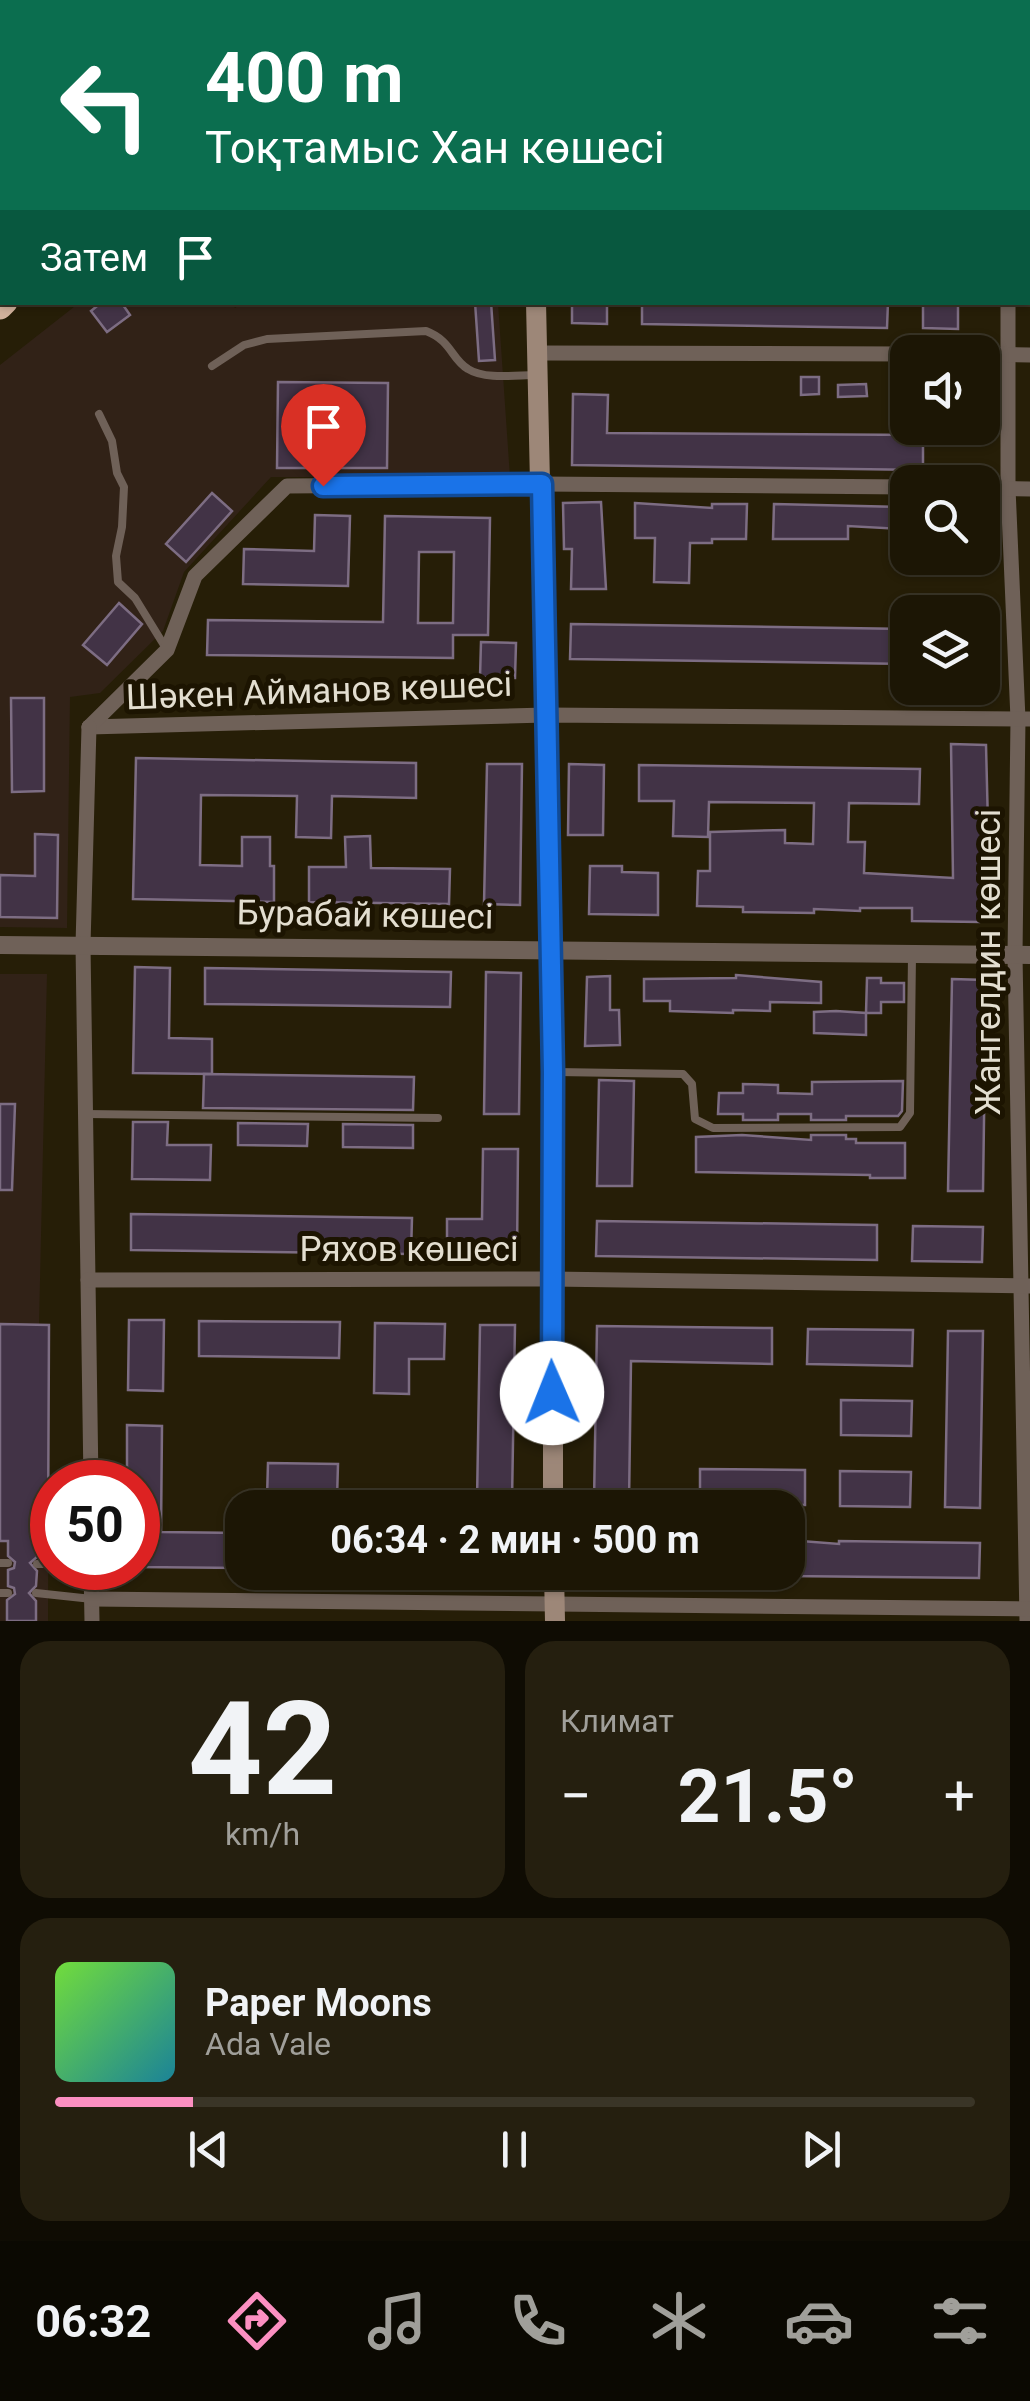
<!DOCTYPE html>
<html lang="ru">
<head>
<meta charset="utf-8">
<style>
	:root { --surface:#1c1605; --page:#251f0f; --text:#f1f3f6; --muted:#a09f9a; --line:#3a3527; --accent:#fc8fc1 }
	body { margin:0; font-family:Roboto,sans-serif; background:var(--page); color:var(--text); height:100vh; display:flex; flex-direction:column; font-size:38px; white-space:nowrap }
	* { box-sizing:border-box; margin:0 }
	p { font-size:32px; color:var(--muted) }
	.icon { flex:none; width:55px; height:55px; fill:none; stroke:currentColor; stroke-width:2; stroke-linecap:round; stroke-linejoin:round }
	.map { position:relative; height:1621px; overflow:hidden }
	.drawer { display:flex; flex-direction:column; gap:20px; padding:20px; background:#0f0c03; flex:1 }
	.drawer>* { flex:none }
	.hud { position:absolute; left:0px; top:0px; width:1030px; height:305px; box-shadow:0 2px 8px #0004,0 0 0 2px var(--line); background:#0b6e4f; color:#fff; overflow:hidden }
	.tools { position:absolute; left:890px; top:335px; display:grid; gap:20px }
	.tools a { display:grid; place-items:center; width:110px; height:110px; border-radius:20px; background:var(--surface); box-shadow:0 2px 8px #0004,0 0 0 2px var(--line); font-size:50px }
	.speed { position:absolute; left:30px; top:1460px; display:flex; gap:20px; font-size:50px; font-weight:700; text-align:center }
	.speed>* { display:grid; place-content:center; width:130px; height:130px; border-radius:50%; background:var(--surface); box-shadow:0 2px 8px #0004,0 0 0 2px var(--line); line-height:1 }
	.speed .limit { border:15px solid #d22; background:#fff; color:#111 }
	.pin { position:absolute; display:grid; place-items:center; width:85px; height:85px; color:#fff; margin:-102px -42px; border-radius:50% 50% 50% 0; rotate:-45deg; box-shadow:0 0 10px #0007 }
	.pin .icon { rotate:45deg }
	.me { position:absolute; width:110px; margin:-55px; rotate:359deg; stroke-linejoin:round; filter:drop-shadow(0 0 8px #0008) }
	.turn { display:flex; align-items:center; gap:35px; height:210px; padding:0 40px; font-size:45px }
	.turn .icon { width:130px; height:130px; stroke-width:2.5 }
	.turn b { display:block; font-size:70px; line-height:85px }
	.then { display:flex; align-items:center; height:95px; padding:0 40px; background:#0003; gap:20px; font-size:38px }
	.big { font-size:75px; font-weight:700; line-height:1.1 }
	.drawer .tile { flex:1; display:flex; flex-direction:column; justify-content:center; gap:15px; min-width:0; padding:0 35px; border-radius:30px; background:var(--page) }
	.drawer .dial { align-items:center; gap:0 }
	.dial b { font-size:130px; line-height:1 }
	.song { display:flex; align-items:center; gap:30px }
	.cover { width:120px; height:120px; border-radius:15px; background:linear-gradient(135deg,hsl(100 70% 55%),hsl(190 70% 35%)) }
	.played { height:10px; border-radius:5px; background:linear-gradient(90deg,var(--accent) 15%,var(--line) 15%) }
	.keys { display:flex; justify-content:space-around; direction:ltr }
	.heat { display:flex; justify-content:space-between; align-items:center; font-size:55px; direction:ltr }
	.drawer .tiles { flex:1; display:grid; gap:20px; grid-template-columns:1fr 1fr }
	.tile:last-child { grid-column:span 2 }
	.trip { position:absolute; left:225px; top:1490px; width:580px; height:100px; border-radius:30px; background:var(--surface); box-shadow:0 2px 8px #0004,0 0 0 2px var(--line); font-weight:700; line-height:100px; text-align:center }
	.dock { display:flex; height:160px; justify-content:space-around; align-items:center; background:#0b0902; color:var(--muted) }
	.dock .icon { width:70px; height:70px }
	.dock .active { color:var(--accent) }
	.dock b { font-size:45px; color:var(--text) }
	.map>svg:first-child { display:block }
	.commercial { fill:#312217 }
	.building { fill:#423346; stroke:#7d6d83; stroke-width:2.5; fill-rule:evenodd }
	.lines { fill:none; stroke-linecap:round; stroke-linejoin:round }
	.service { stroke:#6f6158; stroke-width:8 }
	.minor { stroke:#6f6158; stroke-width:15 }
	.tertiary { stroke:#6f6158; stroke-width:18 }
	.secondary { stroke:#9d8778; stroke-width:20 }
	.trunk { stroke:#d2b29c; stroke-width:25 }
	.route-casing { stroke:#114b97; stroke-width:25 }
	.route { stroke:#1a73e8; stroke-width:18 }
	.labels { text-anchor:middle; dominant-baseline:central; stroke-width:10; stroke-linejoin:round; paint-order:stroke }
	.street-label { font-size:35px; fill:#e3ded0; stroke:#1c1401 }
</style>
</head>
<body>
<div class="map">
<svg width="1030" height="1621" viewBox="0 0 1030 1621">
	<rect width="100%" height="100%" fill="#261e07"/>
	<g class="commercial">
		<path d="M0,0H305L2,2L0,209Z"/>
		<path d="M231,302L235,308L244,302L498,303L510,477H271L184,572L163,631L100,693L70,697L67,928L0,927V365L79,303Z"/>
		<path d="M0,974H47L39,1324L49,1325L48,1621H0Z"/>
	</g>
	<g class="building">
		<path d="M102,302H121L130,315L107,332L91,311Z"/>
		<path d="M475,302H491L495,360L479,361Z"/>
		<path d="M572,302H607V324L572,323Z"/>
		<path d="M642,302H888L887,328L642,324Z"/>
		<path d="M923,302H958V329L923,328Z"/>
		<path d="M801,377H819V394L801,395Z"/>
		<path d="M278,382L388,383L387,468H277Z"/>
		<path d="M866,384L867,396L838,397V385Z"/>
		<path d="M573,394L608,395L607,433L923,435V470L572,465Z"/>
		<path d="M212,493L232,511L186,562L166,544Z"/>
		<path d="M601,502L606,589H571L572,549H564L563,503Z"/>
		<path d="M635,503L712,508V504H747L746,539H712V543H690L689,583L654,582L655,538H635Z"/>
		<path d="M774,504L902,507L901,529L848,526V539H773Z"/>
		<path d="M315,515L350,516L348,586L243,584L244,549L314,551Z"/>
		<path d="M385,516L490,518L488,635H453V658L207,655L208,620L383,622ZM419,552H454L453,623H418Z"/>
		<path d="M119,603L142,624L107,665L83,645Z"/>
		<path d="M571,624L908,629V664L570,659Z"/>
		<path d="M481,642L516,643L515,678L480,677Z"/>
		<path d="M11,698H44V791L12,792Z"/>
		<path d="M951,744L986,745L989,865L980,864L979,922L912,921V908H860V911L814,909V913L743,912V907L697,906L698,871H710V832L785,830V843L813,844L814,803L709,802L708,837L673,836L674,801H639V765L920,769L919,804L849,803L848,842H865L864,873L953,878Z"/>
		<path d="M136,758L416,763V798L332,796L331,838L296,837L297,796L201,795L200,865L242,866V837H270V866H274V902L133,899Z"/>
		<path d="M487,764H522L520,905L484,904Z"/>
		<path d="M569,764L604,765L603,835H568Z"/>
		<path d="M35,834L58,835L57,918L0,917V875L35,876Z"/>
		<path d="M370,836L371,868L450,869L449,904L309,902V867H346L345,837Z"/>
		<path d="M590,866H622V872L658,873V915L589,914Z"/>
		<path d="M135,967L170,968L169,1038L212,1039V1074L133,1073Z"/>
		<path d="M205,968L451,972L450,1007L205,1004Z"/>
		<path d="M486,972L521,973L519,1114H484Z"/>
		<path d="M736,975L821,982V1003L770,1002V1011L733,1010V1013L670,1011V1001H644V979L736,978Z"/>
		<path d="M610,976V1010H619L620,1045L585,1046L587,977Z"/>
		<path d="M867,978H881V983H904V1002H881V1013H866Z"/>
		<path d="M952,979L986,980L983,1191H948Z"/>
		<path d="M836,1011L866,1013V1035L814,1033V1012Z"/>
		<path d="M204,1074L414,1077L413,1110L203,1108Z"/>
		<path d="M599,1080L634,1081L632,1186H597Z"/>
		<path d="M903,1081L902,1111L898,1116H846V1120H811V1114H778V1120H743V1114H718L719,1093H743V1084L778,1085V1093L812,1094V1082Z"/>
		<path d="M0,1104H15L12,1190H0Z"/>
		<path d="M133,1122H168L167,1145H211L210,1180L132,1179Z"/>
		<path d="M238,1123L308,1124L307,1146L238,1145Z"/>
		<path d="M343,1124L413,1125V1148L343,1147Z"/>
		<path d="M742,1135L811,1140V1135H846V1139H856V1143H905V1178H870V1175L696,1172V1137Z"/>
		<path d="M483,1149H518L517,1255L447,1254V1219H482Z"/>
		<path d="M131,1214L412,1218L411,1254L131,1250Z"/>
		<path d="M597,1221L877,1225V1260L596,1256Z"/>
		<path d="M913,1226L983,1227L982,1262L912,1261Z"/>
		<path d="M129,1320H164L163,1391L128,1390Z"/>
		<path d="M199,1321L340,1322L339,1358L199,1356Z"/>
		<path d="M375,1323L445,1324L444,1359H409V1394L374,1393Z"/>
		<path d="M0,1324L49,1325L48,1541H37V1557L30,1563L37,1571L36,1586L29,1593L36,1601V1621H7V1600L15,1594L14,1588L8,1586V1570L14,1568L15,1562L8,1556V1541H0Z"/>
		<path d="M480,1325H515L512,1501H477Z"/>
		<path d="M597,1326L772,1328V1364L631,1361L629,1503L594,1502Z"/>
		<path d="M808,1329L913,1330L912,1366L807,1364Z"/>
		<path d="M948,1331H983L980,1508L945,1507Z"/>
		<path d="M841,1400L912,1401L911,1436L841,1435Z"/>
		<path d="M127,1425L162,1426L161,1532L242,1533V1568L138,1567V1482H127Z"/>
		<path d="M268,1463L338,1464L337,1499L267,1498Z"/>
		<path d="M700,1469L805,1470V1505L700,1504Z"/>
		<path d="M840,1471L911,1472L910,1507L840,1506Z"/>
		<path d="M788,1540L839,1544V1541L980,1543L979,1578L788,1576Z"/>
	</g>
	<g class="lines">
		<g class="service">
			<path d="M633,0L635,2"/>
			<path d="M507,2L512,0"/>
			<path d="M745,2L747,0"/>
			<path d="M1028,20H1030"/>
			<path d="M1028,175H1030"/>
			<path d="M212,366L244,345L267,339L426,331C452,341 451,359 468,369C485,380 517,375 535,375"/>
			<path d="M99,414L112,441L117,473L124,487L122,527L116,556L118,582L135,598L167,650"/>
			<path d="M557,1072L683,1074L692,1084L695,1119L713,1128L900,1127L910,1113L912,956"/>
			<path d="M85,1114L438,1118"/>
			<path d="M0,1563H8"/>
			<path d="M37,1564H52"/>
			<path d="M0,1593H8"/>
			<path d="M36,1593L92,1599"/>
		</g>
		<g class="minor">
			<path d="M1008,0V2"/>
			<path d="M1008,302V488L1018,719L1015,955L1027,1621"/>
			<path d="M540,353L908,354"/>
			<path d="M982,354L1030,355"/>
			<path d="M982,488L1030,489"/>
			<path d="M89,727L546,715L1030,719"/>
			<path d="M89,727L167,650L195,576L287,486L541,484L908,487"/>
			<path d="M89,727L83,945L91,1482"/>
			<path d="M88,1280L551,1279L1030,1286"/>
			<path d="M91,1568L92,1621"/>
			<path d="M92,1599L1030,1609"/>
		</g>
		<path class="tertiary" d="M0,945L1030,955"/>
		<g class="secondary">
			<path d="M489,0L490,2"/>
			<path d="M536,302L553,1072V1508"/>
			<path d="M554,1572L555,1621"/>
		</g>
		<g class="trunk">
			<path d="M356,2L359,0"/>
			<path d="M0,307L5,302"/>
		</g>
	</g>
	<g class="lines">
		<defs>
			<path id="route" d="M323,486L542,484L553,1072L552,1393"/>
		</defs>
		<use href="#route" class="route-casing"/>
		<use href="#route" class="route"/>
	</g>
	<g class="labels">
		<g class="street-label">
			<text transform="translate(319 691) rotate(-2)">Шәкен Айманов көшесі</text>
			<text transform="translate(365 915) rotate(1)">Бурабай көшесі</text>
			<text transform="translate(988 962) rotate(-90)">Жангелдин көшесі</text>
			<text x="409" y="1249">Ряхов көшесі</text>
		</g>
	</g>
</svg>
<div class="tools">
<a><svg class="icon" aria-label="sound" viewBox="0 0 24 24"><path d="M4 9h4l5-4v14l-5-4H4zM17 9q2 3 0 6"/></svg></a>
<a><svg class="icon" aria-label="search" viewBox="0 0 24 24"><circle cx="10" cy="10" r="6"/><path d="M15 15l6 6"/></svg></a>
<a><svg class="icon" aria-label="layers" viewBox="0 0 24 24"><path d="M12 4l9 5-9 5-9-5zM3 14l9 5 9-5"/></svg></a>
</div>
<div class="speed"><div class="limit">50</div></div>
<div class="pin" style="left:323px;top:486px;background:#d93025"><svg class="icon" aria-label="arrive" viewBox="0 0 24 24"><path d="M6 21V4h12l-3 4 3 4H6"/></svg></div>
<svg class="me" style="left:552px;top:1393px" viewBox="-20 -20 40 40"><circle r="19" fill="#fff"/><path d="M0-13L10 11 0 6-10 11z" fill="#1a73e8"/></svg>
<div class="trip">06:34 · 2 мин · 500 m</div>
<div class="hud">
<div class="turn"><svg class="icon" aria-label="left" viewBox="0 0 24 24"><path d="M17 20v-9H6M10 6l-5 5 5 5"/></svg><div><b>400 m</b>Тоқтамыс Хан көшесі</div></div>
<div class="then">Затем<svg class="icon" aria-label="arrive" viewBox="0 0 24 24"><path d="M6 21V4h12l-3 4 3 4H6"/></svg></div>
</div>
</div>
<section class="drawer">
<div class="tiles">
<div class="tile dial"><b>42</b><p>km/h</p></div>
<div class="tile"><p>Климат</p>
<div class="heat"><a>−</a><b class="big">21.5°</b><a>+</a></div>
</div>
<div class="tile">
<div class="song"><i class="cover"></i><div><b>Paper Moons</b><p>Ada Vale</p></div></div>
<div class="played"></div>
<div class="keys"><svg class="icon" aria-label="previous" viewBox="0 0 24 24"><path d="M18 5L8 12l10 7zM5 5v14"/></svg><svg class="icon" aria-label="pause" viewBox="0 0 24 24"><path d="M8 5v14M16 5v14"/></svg><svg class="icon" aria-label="next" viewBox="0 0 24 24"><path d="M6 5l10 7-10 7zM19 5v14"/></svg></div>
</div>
</div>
</section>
<nav class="dock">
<b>06:32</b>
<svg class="icon active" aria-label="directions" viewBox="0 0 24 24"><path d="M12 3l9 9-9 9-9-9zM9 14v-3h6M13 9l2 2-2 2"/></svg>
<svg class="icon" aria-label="music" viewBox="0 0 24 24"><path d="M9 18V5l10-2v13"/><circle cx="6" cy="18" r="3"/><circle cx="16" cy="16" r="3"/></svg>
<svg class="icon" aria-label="phone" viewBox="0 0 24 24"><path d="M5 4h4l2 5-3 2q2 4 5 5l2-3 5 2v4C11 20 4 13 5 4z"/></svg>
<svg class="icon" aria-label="climate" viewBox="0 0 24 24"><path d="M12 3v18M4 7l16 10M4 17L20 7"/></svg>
<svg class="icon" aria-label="car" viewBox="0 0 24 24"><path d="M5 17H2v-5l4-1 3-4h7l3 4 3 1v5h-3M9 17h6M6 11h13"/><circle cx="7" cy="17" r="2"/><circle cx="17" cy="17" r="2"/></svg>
<svg class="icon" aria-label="filters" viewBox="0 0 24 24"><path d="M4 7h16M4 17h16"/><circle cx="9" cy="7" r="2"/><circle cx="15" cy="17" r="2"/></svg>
</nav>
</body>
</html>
